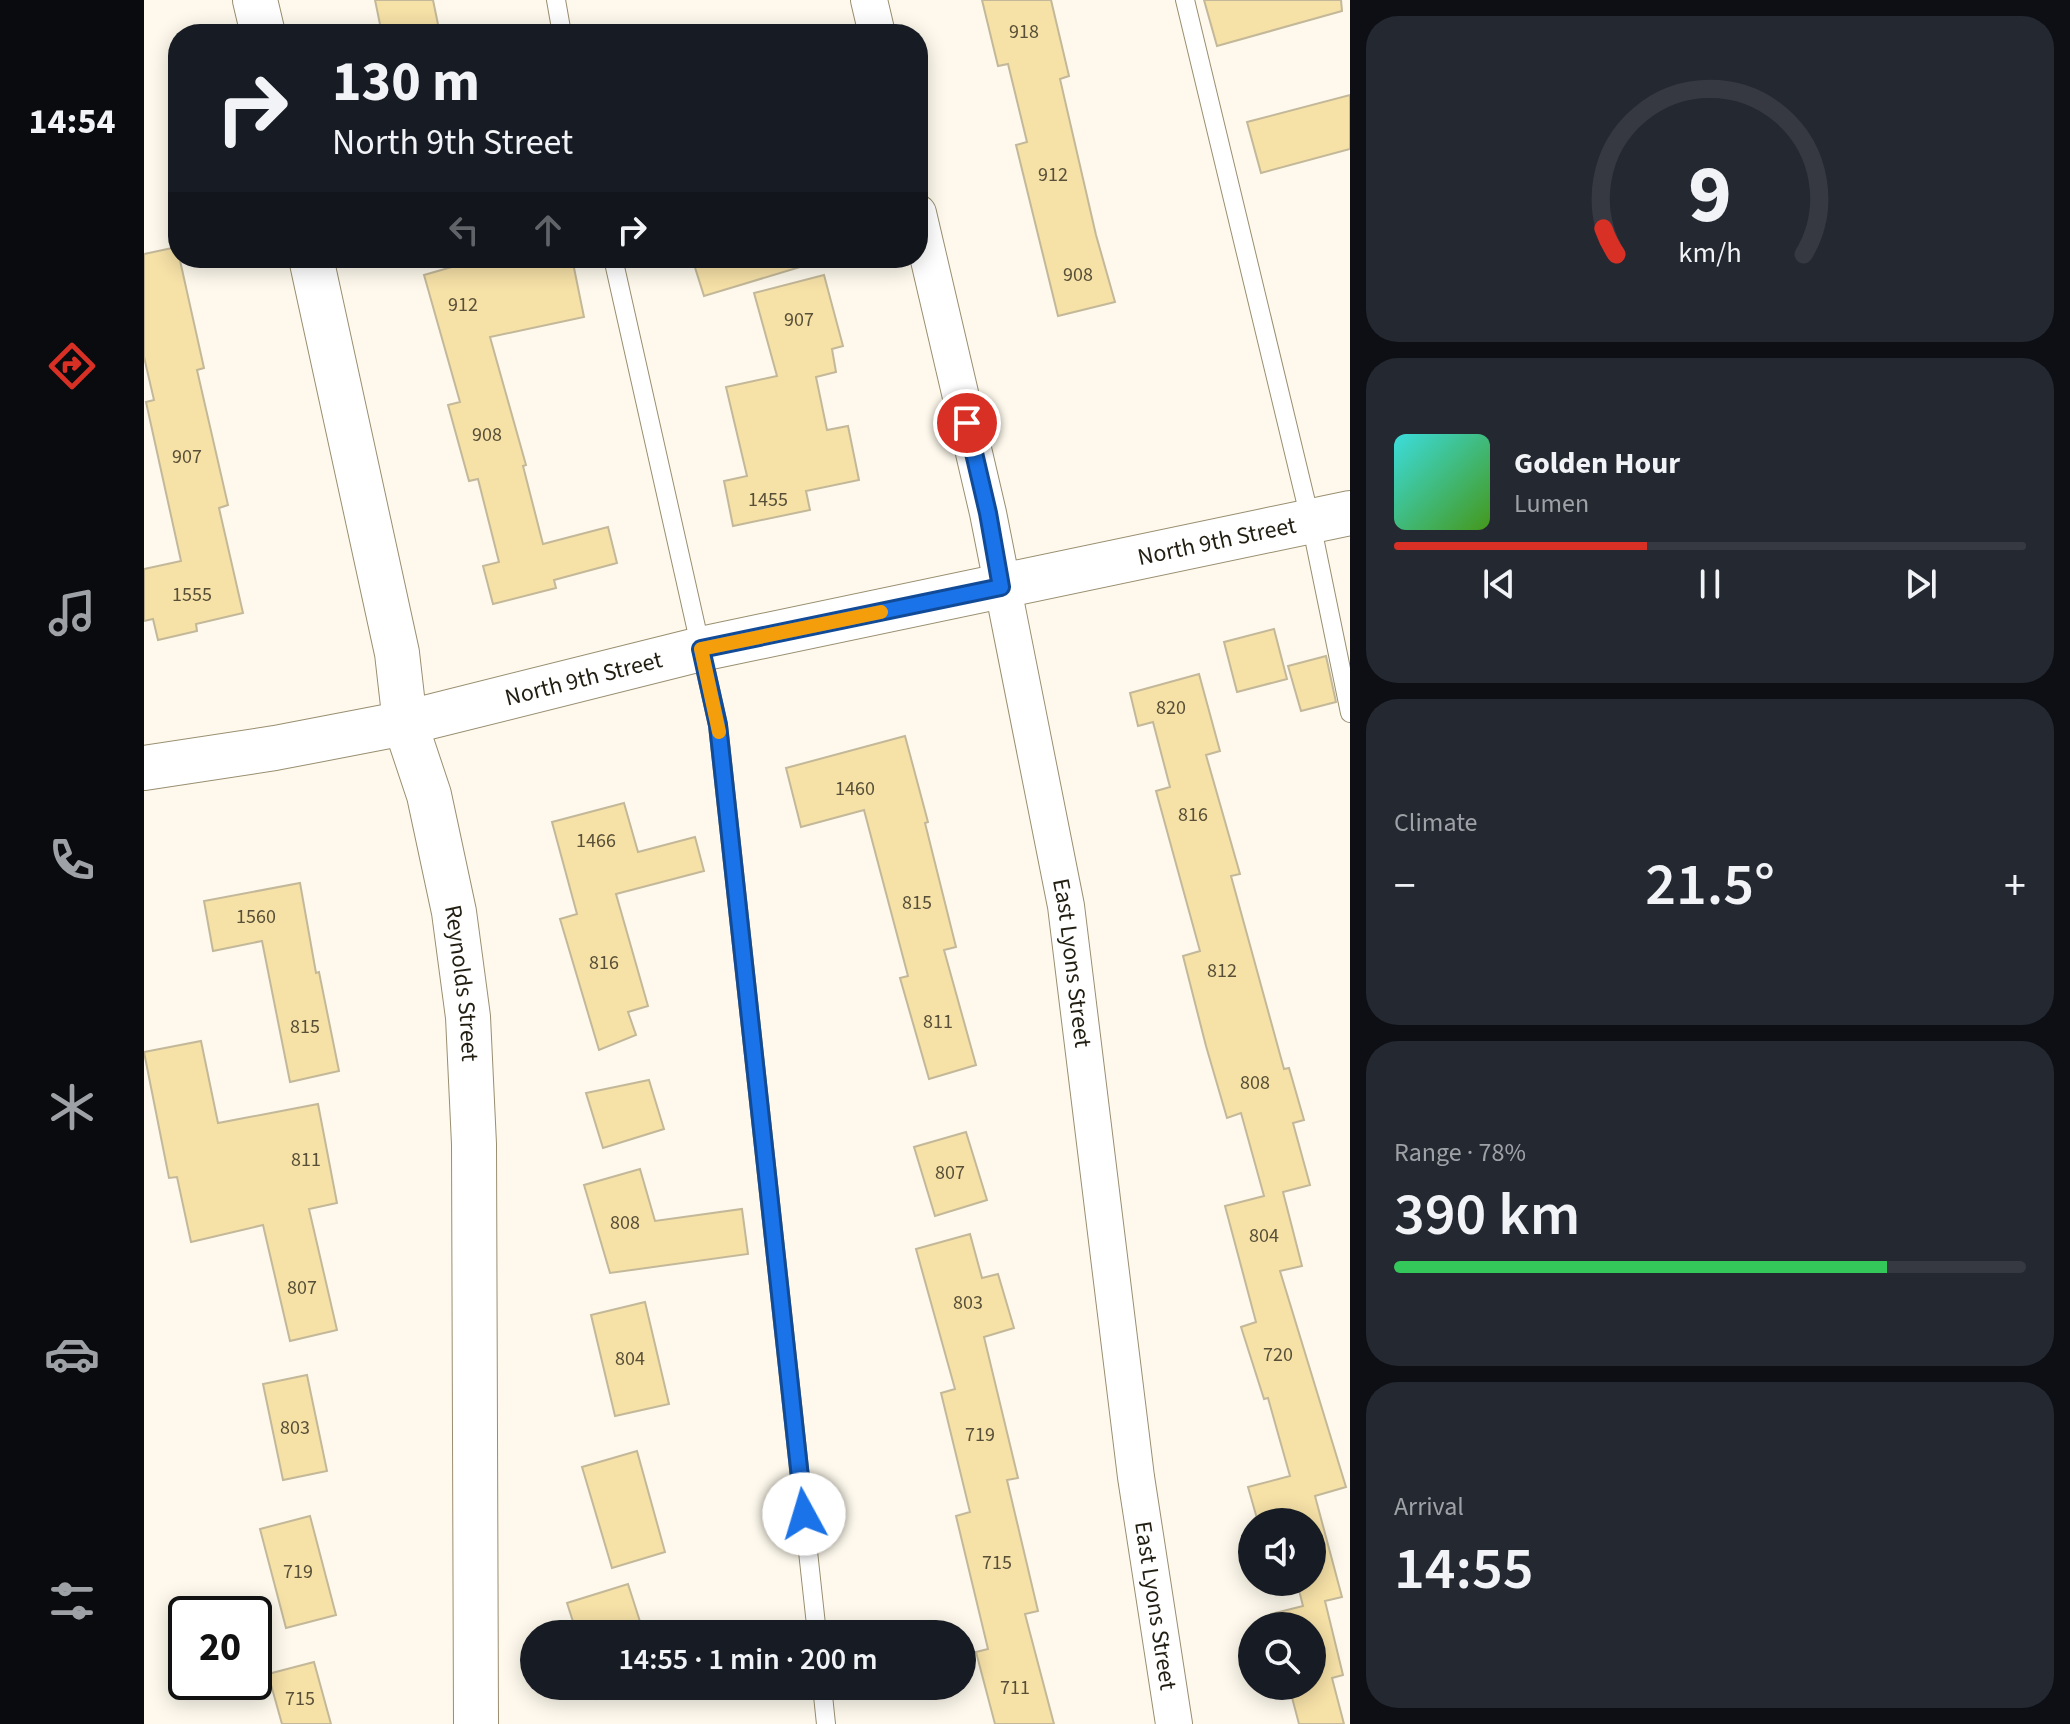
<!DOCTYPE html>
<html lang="en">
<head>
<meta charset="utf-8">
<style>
	:root { --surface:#171b24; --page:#242831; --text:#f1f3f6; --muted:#9ea1a6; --line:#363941; --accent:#d93025 }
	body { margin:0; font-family:"Source Sans 3",sans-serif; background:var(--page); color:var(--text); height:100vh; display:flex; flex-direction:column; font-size:30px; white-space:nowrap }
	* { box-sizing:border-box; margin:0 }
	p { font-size:26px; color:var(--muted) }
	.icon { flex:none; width:44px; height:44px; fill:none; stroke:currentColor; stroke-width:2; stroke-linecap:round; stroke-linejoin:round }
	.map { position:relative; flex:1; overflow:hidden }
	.panel { display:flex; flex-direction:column; gap:16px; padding:16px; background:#0d0f14; width:720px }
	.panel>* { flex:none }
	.guide { position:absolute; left:24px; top:24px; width:760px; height:244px; border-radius:32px; box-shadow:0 4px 20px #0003; background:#171b24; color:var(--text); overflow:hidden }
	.tools { position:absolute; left:1094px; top:1508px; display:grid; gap:16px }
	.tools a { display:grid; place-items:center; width:88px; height:88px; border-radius:50%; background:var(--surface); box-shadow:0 4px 20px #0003; font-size:40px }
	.speed { position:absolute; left:24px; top:1596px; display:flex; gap:16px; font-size:40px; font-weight:700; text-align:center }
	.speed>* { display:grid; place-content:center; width:104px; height:104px; border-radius:50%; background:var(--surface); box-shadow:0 4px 20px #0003; line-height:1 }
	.speed .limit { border:4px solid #111; border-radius:12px; background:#fff; color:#111 }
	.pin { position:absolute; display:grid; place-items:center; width:68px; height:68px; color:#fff; margin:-34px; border:4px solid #fff; border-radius:50%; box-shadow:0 2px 8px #0007 }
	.me { position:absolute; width:88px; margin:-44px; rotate:354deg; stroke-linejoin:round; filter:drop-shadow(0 0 6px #0008) }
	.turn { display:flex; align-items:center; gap:28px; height:168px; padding:0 32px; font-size:36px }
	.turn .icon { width:104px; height:104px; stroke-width:2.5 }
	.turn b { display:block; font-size:56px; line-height:68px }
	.lanes { display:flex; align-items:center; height:76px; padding:0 32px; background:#0003; justify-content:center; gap:40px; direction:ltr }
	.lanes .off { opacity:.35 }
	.big { font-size:60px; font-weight:600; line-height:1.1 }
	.panel .tile { flex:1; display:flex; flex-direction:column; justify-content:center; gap:12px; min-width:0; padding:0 28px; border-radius:32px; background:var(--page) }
	.panel .dial { align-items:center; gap:0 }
	.dial svg { height:208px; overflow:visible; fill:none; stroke:var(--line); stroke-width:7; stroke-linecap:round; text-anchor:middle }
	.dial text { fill:var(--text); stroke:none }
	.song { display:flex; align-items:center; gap:24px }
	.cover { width:96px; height:96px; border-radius:12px; background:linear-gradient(135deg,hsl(180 70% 55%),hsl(100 70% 35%)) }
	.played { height:8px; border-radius:4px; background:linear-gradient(90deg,var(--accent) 40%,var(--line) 40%) }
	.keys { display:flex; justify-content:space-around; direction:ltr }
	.heat { display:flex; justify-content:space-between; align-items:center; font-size:44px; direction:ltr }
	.charge { height:12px; border-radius:6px; background:linear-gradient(90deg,#34c759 78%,var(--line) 0) }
	.trip { position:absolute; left:376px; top:1620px; width:456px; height:80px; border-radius:40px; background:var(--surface); box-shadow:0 4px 20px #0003; font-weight:600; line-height:80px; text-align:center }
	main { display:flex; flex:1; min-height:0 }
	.tab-bar { display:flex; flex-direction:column; width:144px; justify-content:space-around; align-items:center; background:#090b0e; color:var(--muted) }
	.tab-bar .icon { width:56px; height:56px }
	.tab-bar .current { color:var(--accent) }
	.tab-bar b { font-size:36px; color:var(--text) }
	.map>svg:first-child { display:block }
	.building { fill:#f6e1a7; stroke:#c3b899; stroke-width:2 }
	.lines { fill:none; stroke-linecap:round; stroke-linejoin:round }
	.service-casing { stroke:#998e70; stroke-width:20 }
	.minor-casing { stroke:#998e70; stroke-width:38 }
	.tertiary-casing { stroke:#998e70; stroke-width:46 }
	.secondary-casing { stroke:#998e70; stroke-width:46 }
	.service { stroke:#fff; stroke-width:18 }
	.minor { stroke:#fff; stroke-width:36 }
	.tertiary { stroke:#fff; stroke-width:44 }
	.secondary { stroke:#fff; stroke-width:44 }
	.route-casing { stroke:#114b97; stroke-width:20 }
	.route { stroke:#1a73e8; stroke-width:14 }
	.slow { stroke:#f59e0b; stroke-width:14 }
	.labels { text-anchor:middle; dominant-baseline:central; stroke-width:8; stroke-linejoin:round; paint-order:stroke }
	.number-label { font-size:20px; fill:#574f37 }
	.street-label { font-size:24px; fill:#221e12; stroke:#fff }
</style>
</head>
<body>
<main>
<nav class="tab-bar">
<b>14:54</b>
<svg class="icon current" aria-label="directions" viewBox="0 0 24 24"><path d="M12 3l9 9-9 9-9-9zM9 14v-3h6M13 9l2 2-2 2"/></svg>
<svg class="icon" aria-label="music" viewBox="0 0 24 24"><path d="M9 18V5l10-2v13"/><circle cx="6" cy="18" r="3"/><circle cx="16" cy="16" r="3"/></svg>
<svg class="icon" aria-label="phone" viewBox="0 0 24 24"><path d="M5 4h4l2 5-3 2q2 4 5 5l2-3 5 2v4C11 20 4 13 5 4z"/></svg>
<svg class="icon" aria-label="climate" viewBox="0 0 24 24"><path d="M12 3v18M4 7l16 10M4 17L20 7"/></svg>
<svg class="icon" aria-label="car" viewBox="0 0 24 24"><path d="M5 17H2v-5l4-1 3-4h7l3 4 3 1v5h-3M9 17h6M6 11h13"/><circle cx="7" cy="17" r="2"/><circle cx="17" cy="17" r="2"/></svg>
<svg class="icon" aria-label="filters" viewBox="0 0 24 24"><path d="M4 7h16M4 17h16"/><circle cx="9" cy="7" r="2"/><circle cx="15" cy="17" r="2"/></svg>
</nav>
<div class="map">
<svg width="1206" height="1724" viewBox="0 0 1206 1724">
	<rect width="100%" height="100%" fill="#fef9ec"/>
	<g class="building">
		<path d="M231,0H289L296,34H238Z"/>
		<path d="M838,0H907L925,76L916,79L952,235L971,302L914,316L872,145L883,142L864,64L854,66Z"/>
		<path d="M1060,0H1197L1198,11L1073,46Z"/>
		<path d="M1206,95V149L1117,173L1103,122Z"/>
		<path d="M33,247L60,368L53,370L84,505L75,508L99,613L52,624L53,631L14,640L9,619L0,621V569L37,561L2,402L10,400L0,357V254Z"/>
		<path d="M339,258H428L440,317L346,337L382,465L379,466L399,544L464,527L473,563L410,580L412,588L349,604L339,566L355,562L334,479L325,481L304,405L316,402L280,275Z"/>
		<path d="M548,258H654L656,267L560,296Z"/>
		<path d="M680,275L699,346L688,349L692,372L672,377L683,430L704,426L715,480L662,491L666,510L589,526L580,481L603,476L582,387L633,376L610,293Z"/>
		<path d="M1130,629L1143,679L1093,692L1080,642Z"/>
		<path d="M1182,656L1192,702L1157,711L1144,666Z"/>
		<path d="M1055,674L1076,751L1062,755L1096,874L1087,876L1140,1069L1145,1068L1160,1120L1149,1123L1166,1185L1139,1192L1158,1266L1136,1271L1202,1487L1171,1496L1198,1597L1181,1601L1199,1675L1188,1678L1200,1724H1155L1145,1686H1168V1626H1130L1127,1614L1159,1606L1153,1582H1168V1522H1114L1104,1487L1146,1476L1124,1398L1120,1399L1097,1327L1112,1322L1081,1206L1120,1196L1097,1113L1083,1118L1062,1046L1039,956L1056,951L1012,791L1026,787L1009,722L994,726L986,693Z"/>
		<path d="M761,736L784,822L781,823L812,947L800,950L832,1065L785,1079L756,978L764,976L720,810L657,827L642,768Z"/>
		<path d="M480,803L494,852L551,837L560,871L472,894L504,1006L484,1012L492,1035L455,1050L416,919L433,914L408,822Z"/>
		<path d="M156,883L172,973L175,972L195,1071L146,1082L118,941L69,951L60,901Z"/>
		<path d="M57,1041L74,1123L174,1104L193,1203L165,1209L193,1330L146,1341L119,1225L47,1242L33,1177L25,1178L0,1052Z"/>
		<path d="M505,1080L520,1129L459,1148L442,1093Z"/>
		<path d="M822,1132L843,1200L791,1216L770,1147Z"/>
		<path d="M496,1169L511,1221L598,1209L604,1254L466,1273L440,1185Z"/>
		<path d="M826,1234L838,1278L854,1274L870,1328L840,1337L874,1478L863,1480L894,1611L881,1614L910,1724H851L832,1652L844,1649L812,1516L826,1512L797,1393L811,1389L772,1249Z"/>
		<path d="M501,1302L525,1404L471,1416L447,1315Z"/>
		<path d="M163,1375L183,1471L139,1480L119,1384Z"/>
		<path d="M493,1451L521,1552L468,1568L438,1467Z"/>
		<path d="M166,1516L192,1615L142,1628L116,1529Z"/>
		<path d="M484,1584L500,1634H433L423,1603Z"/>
		<path d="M170,1662L187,1724H138L124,1674Z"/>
		<path d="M449,1686H494L453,1699Z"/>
	</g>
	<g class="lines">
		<defs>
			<g id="service">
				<path d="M412,0L418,34"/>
				<path d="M1041,0L1167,523L1206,713"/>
				<path d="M469,258L574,725L673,1634"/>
				<path d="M678,1686L682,1724"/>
			</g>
			<g id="minor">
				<path d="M725,0L733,34"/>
				<path id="s1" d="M774,213L844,513L922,906L992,1477L1030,1724"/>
			</g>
			<path id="tertiary" d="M0,768L131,748L261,723"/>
			<g id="secondary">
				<path d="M111,0L119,34"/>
				<path id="s2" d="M167,258L253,653L261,723L285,795L310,912L324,1017L330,1144L332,1724"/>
				<path id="s3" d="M261,723L557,649L1206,513"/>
			</g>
		</defs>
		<use href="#service" class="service-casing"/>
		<use href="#minor" class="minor-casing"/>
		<use href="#tertiary" class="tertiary-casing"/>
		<use href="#secondary" class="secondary-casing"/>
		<use href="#service" class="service"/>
		<use href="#minor" class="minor"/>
		<use href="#tertiary" class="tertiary"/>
		<use href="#secondary" class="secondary"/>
	</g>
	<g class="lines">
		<defs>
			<path id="route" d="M660,1514L574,725L557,649L857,587L844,513L823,423"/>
		</defs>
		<use href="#route" class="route-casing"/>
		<use href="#route" class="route"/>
		<path class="slow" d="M575,732L557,649L737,612"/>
	</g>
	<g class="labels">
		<g class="number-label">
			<text x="880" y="32">918</text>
			<text x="909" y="175">912</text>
			<text x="934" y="275">908</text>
			<text x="319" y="305">912</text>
			<text x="655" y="320">907</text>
			<text x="343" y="435">908</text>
			<text x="43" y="457">907</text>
			<text x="624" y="500">1455</text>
			<text x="48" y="595">1555</text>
			<text x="1027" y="708">820</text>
			<text x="711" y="789">1460</text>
			<text x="1049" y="815">816</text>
			<text x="452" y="841">1466</text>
			<text x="773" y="903">815</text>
			<text x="112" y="917">1560</text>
			<text x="460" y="963">816</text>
			<text x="1078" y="971">812</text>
			<text x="794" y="1022">811</text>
			<text x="161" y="1027">815</text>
			<text x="1111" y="1083">808</text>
			<text x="162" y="1160">811</text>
			<text x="806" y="1173">807</text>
			<text x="481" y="1223">808</text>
			<text x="1120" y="1236">804</text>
			<text x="158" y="1288">807</text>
			<text x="824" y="1303">803</text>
			<text x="1134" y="1355">720</text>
			<text x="486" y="1359">804</text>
			<text x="151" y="1428">803</text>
			<text x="836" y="1435">719</text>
			<text x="853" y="1563">715</text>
			<text x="154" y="1572">719</text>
			<text x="871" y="1688">711</text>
			<text x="156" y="1699">715</text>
		</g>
		<g class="street-label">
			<text stroke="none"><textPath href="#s3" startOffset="832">North 9th Street</textPath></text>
			<text stroke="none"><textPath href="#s3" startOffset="184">North 9th Street</textPath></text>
			<text stroke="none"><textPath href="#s1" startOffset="766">East Lyons Street</textPath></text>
			<text stroke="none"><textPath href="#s2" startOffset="742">Reynolds Street</textPath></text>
			<text stroke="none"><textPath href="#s1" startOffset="1414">East Lyons Street</textPath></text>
		</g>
	</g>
</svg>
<div class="tools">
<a><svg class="icon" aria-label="sound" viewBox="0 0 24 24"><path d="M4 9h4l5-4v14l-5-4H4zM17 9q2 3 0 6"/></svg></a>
<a><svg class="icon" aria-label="search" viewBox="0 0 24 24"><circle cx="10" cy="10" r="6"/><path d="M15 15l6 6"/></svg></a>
</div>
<div class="speed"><div class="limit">20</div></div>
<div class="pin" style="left:823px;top:423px;background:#d93025"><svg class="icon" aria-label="arrive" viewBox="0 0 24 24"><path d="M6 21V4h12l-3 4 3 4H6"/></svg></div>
<svg class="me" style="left:660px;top:1514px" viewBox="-20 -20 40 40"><circle r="19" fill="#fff"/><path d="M0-13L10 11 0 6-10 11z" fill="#1a73e8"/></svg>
<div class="trip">14:55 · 1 min · 200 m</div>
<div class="guide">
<div class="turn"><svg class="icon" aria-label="right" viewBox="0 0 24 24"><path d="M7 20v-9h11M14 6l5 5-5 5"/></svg><div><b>130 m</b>North 9th Street</div></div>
<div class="lanes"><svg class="icon off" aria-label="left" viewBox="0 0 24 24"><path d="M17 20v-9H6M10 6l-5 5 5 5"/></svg><svg class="icon off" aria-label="ahead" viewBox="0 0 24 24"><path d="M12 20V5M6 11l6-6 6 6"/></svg><svg class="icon" aria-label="right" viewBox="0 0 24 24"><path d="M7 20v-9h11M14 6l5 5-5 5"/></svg></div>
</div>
</div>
<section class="panel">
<div class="tile dial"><svg viewBox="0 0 100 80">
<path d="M14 69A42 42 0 1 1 86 69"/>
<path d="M14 69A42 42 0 0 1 9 59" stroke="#d93025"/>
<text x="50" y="56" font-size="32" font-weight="700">9</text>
<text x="50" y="72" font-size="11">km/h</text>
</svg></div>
<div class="tile">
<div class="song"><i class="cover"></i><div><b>Golden Hour</b><p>Lumen</p></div></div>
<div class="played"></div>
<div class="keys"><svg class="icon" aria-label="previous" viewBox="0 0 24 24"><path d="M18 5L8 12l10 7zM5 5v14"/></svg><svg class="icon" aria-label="pause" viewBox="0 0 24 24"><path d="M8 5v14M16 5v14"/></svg><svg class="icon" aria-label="next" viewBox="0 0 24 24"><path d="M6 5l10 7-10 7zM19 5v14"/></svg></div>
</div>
<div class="tile"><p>Climate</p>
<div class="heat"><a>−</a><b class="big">21.5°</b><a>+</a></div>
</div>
<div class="tile"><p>Range · 78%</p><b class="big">390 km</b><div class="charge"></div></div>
<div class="tile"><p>Arrival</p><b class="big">14:55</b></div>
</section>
</main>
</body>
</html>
